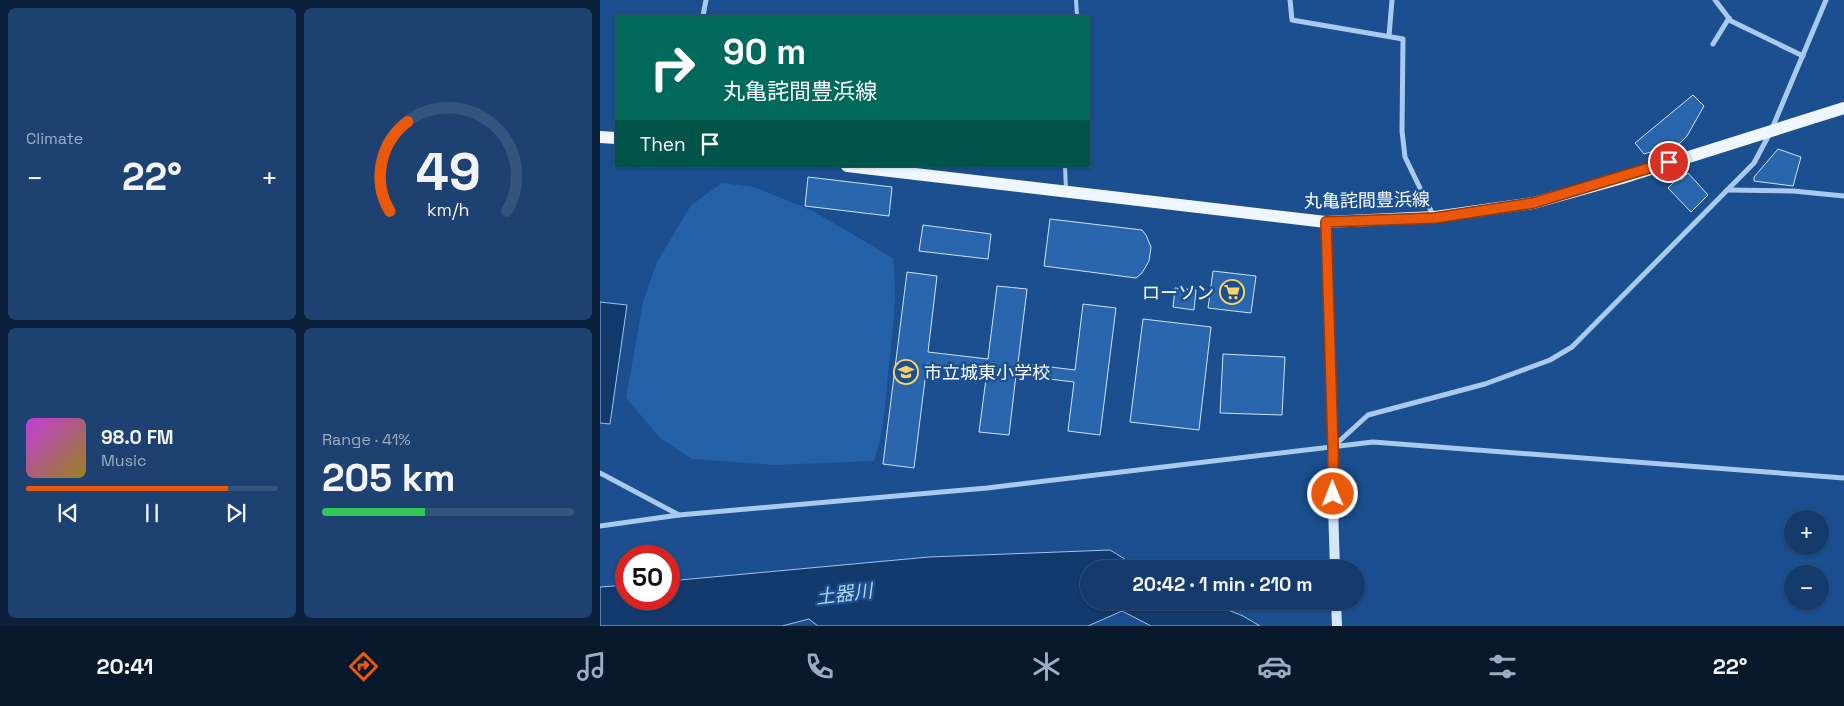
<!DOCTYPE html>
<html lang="en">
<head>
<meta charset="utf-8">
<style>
	:root { --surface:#143b6b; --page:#1d4271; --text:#f1f3f6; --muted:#9dadc1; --line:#33557e; --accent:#ea580c }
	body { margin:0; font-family:"Space Grotesk","Noto Sans JP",sans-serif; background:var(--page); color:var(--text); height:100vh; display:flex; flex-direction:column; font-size:19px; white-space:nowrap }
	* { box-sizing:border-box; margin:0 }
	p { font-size:16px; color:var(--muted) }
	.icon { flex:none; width:28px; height:28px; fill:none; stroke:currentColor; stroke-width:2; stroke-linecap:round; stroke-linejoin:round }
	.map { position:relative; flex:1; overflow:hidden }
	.panel { display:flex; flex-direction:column; gap:8px; padding:8px; background:#0b203b; width:600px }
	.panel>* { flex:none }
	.top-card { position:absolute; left:15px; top:15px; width:475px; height:152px; border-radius:0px; box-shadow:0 1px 4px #0004,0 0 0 1px var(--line); background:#00695c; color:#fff; overflow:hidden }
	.controls { position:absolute; left:1184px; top:510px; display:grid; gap:10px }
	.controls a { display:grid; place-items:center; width:45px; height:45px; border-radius:50%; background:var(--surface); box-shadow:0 1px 4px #0004,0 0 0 1px var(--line); font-size:25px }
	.speed { position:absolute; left:15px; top:545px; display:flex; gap:10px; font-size:25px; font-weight:700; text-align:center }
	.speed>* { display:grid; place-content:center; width:65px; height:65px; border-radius:50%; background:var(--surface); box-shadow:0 1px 4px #0004,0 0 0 1px var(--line); line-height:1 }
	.speed .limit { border:8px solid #d22; background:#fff; color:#111 }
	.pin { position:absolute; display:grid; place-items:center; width:42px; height:42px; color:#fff; margin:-21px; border:2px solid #fff; border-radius:50%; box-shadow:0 1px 5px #0007 }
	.me { position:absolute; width:55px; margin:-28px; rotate:359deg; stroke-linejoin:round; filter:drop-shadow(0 0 4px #0008) }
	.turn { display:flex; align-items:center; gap:18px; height:105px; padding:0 25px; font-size:22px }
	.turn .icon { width:65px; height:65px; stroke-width:2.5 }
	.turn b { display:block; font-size:35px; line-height:42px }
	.then { display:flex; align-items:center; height:48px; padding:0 25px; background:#0003; gap:10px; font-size:19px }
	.big { font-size:38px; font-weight:700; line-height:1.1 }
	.panel .card { flex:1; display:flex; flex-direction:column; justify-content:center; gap:8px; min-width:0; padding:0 18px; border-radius:8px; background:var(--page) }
	.panel .dial { align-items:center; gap:0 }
	.dial svg { height:130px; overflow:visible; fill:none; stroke:var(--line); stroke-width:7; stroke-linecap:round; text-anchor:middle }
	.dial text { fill:var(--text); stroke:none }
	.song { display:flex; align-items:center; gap:15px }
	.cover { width:60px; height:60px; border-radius:8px; background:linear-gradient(135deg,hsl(290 70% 55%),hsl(50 70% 35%)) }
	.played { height:5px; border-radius:2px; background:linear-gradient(90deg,var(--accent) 80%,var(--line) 80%) }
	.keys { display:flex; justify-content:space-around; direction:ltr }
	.heat { display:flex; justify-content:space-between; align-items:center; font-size:28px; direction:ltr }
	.charge { height:8px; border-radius:4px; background:linear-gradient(90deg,#34c759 41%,var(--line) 0) }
	.panel .tiles { flex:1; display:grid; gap:8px; grid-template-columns:repeat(2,1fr) }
	.trip { position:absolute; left:480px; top:560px; width:285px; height:50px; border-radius:25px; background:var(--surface); box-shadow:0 1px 4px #0004,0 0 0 1px var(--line); font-weight:700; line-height:50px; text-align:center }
	.menu { display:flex; height:80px; justify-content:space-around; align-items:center; background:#08182b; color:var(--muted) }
	.menu .icon { width:35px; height:35px }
	.menu .selected { color:var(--accent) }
	.menu b { font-size:22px; color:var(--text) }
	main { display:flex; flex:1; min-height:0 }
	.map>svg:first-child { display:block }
	.green { fill:#2461a8 }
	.water { fill:#123a6d; stroke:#9cc4f0 }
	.building { fill:#2a66ad; stroke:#cfe3fa }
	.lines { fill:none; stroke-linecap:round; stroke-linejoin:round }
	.lane { stroke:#a9c9ee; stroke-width:4 }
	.street { stroke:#a9c9ee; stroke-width:5 }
	.secondary { stroke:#d6e6fa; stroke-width:10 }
	.primary { stroke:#f0f6ff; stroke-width:12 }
	.route-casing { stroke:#983908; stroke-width:12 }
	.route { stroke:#ea580c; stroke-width:9 }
	.labels { text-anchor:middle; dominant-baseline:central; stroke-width:5; stroke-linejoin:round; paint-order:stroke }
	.street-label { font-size:18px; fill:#fff; stroke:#1b4f8f }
	.poi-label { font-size:18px; fill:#fff; stroke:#1b4f8f; text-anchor:end }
	.water-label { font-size:19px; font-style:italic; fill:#b5d3f5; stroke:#1b4f8f }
</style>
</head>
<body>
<main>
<section class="panel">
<div class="tiles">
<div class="card"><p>Climate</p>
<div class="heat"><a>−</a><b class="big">22°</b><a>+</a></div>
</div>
<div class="card dial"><svg viewBox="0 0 100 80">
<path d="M14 69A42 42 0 1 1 86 69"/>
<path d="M14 69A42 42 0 0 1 25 14" stroke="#ea580c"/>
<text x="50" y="56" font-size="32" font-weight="700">49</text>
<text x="50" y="72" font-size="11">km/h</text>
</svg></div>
<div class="card">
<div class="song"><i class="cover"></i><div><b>98.0 FM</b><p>Music</p></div></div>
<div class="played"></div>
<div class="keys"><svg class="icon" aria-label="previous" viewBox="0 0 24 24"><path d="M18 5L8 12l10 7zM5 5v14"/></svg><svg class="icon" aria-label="pause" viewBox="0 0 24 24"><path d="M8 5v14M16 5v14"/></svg><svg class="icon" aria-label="next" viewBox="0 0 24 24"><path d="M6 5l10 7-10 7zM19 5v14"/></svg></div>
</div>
<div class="card"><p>Range · 41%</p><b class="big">205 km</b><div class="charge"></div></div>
</div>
</section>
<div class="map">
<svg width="1244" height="626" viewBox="0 0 1244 626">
	<rect width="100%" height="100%" fill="#1b4f8f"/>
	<path class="green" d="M122,183L154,187L213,211L293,258C298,297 292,335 288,374C285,404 284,433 274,461L174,465L92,459L60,438L26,398L43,302L57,262L91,205Z"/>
	<g class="water">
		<path d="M0,302L27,305L10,424L0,423Z"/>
		<path d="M510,550L541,569H489V601H605L643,616L660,626H551L522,611L488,626H218L209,619L182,626H0V587L26,585V599H69V581L329,557Z"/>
	</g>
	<g class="building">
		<path d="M1093,95L1104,106L1087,136L1080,143L1044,154L1035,143Z"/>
		<path d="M1178,149L1201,157L1193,186L1154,181V177Z"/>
		<path d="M1088,173L1108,195L1091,212L1068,188L1079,177L1081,180Z"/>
		<path d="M208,177L292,187L289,216L205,206Z"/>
		<path d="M450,219L542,230L546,235L551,247L549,261L542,273L536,278L444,266Z"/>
		<path d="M323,225L391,234L388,259L319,251Z"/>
		<path d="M613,271L656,276L651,313L608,308Z"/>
		<path d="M307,272L337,276L328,352L388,359L397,286L427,289L418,363L475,370L483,304L516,308L500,435L468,431L474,382L416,375L409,435L379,432L387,371L327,364L314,468L283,464Z"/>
		<path d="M575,288L596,290L594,310L573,307Z"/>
		<path d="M543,319L611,327L599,430L530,422Z"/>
		<path d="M623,354L685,357L682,415L620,413Z"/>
	</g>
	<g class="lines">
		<g class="lane">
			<path d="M476,0L477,16"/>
			<path d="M465,166L466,190"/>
		</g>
		<g class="street">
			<path d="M690,0L692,20L803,39L802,131L805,157L834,217"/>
			<path d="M1115,0L1131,21L1203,56"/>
			<path d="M103,16L106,0"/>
			<path d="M789,36L792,0"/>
			<path d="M1113,44L1129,18"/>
			<path d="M1127,190L1193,191L1244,196"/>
			<path d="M734,446L768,415L885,384L950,360L972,347L1154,163L1171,131L1226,0"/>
			<path d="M0,473L79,515"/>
			<path d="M0,526L79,515L387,488L773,442L1244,478"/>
		</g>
		<g class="secondary">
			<path d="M726,222L733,447L732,475L735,569"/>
			<path d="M736,601L737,626"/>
		</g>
		<g class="primary">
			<path d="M0,137L16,138"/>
			<path d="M247,166L726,222L835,217L933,203L1022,178L1244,108"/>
		</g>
	</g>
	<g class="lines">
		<defs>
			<path id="route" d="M733,494V447L726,222L835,218L933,203L1069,162"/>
		</defs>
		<use href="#route" class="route-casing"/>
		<use href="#route" class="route"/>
	</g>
	<defs>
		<symbol id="supermarket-ring" viewBox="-11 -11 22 22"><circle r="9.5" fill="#1b4f8f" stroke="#ffd166" stroke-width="1.5"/><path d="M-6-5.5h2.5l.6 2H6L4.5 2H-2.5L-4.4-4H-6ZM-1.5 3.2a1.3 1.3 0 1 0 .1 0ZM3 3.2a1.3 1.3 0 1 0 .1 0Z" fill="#ffd166"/></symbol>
		<symbol id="school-ring" viewBox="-11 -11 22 22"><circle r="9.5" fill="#1b4f8f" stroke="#ffd166" stroke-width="1.5"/><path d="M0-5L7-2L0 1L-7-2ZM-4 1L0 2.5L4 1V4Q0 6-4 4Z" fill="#ffd166"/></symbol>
	</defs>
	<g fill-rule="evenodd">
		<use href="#supermarket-ring" x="618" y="278" width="28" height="28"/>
		<use href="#school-ring" x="292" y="358" width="28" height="28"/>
	</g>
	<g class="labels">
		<g class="street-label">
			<text transform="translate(767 200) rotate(-1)">丸亀詫間豊浜線</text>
		</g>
		<g class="poi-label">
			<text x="614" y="292">ローソン</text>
			<text x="324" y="372" text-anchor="start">市立城東小学校</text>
		</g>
		<g class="water-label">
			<text transform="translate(244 594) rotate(-7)">土器川</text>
		</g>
	</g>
</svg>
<div class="controls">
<a>+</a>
<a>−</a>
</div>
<div class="speed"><div class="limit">50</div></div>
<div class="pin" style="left:1069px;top:162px;background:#d93025"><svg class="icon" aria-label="arrive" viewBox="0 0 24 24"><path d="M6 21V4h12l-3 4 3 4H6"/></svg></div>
<svg class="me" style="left:733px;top:494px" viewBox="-20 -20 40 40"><circle r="17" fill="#ea580c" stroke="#fff" stroke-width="3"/><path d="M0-11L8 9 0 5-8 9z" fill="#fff"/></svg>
<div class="trip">20:42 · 1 min · 210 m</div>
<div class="top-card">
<div class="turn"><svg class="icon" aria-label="right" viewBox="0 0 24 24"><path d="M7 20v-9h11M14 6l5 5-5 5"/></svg><div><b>90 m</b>丸亀詫間豊浜線</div></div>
<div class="then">Then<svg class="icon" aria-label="arrive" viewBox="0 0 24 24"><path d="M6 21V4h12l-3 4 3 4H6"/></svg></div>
</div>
</div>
</main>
<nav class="menu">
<b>20:41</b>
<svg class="icon selected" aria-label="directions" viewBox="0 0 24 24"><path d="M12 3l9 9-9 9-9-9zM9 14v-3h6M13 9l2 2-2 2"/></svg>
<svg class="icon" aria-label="music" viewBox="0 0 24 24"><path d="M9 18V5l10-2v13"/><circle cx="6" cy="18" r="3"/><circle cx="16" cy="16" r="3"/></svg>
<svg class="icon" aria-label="phone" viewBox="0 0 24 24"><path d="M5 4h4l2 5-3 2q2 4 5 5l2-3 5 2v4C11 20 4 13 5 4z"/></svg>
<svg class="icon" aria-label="climate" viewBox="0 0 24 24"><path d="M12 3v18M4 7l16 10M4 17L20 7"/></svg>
<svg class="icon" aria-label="car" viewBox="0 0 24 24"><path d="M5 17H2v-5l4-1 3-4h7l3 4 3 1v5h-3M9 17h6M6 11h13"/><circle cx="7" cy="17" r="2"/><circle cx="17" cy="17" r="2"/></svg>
<svg class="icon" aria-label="filters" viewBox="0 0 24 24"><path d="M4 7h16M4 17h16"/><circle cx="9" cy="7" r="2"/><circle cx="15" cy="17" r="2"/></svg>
<b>22°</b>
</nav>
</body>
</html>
